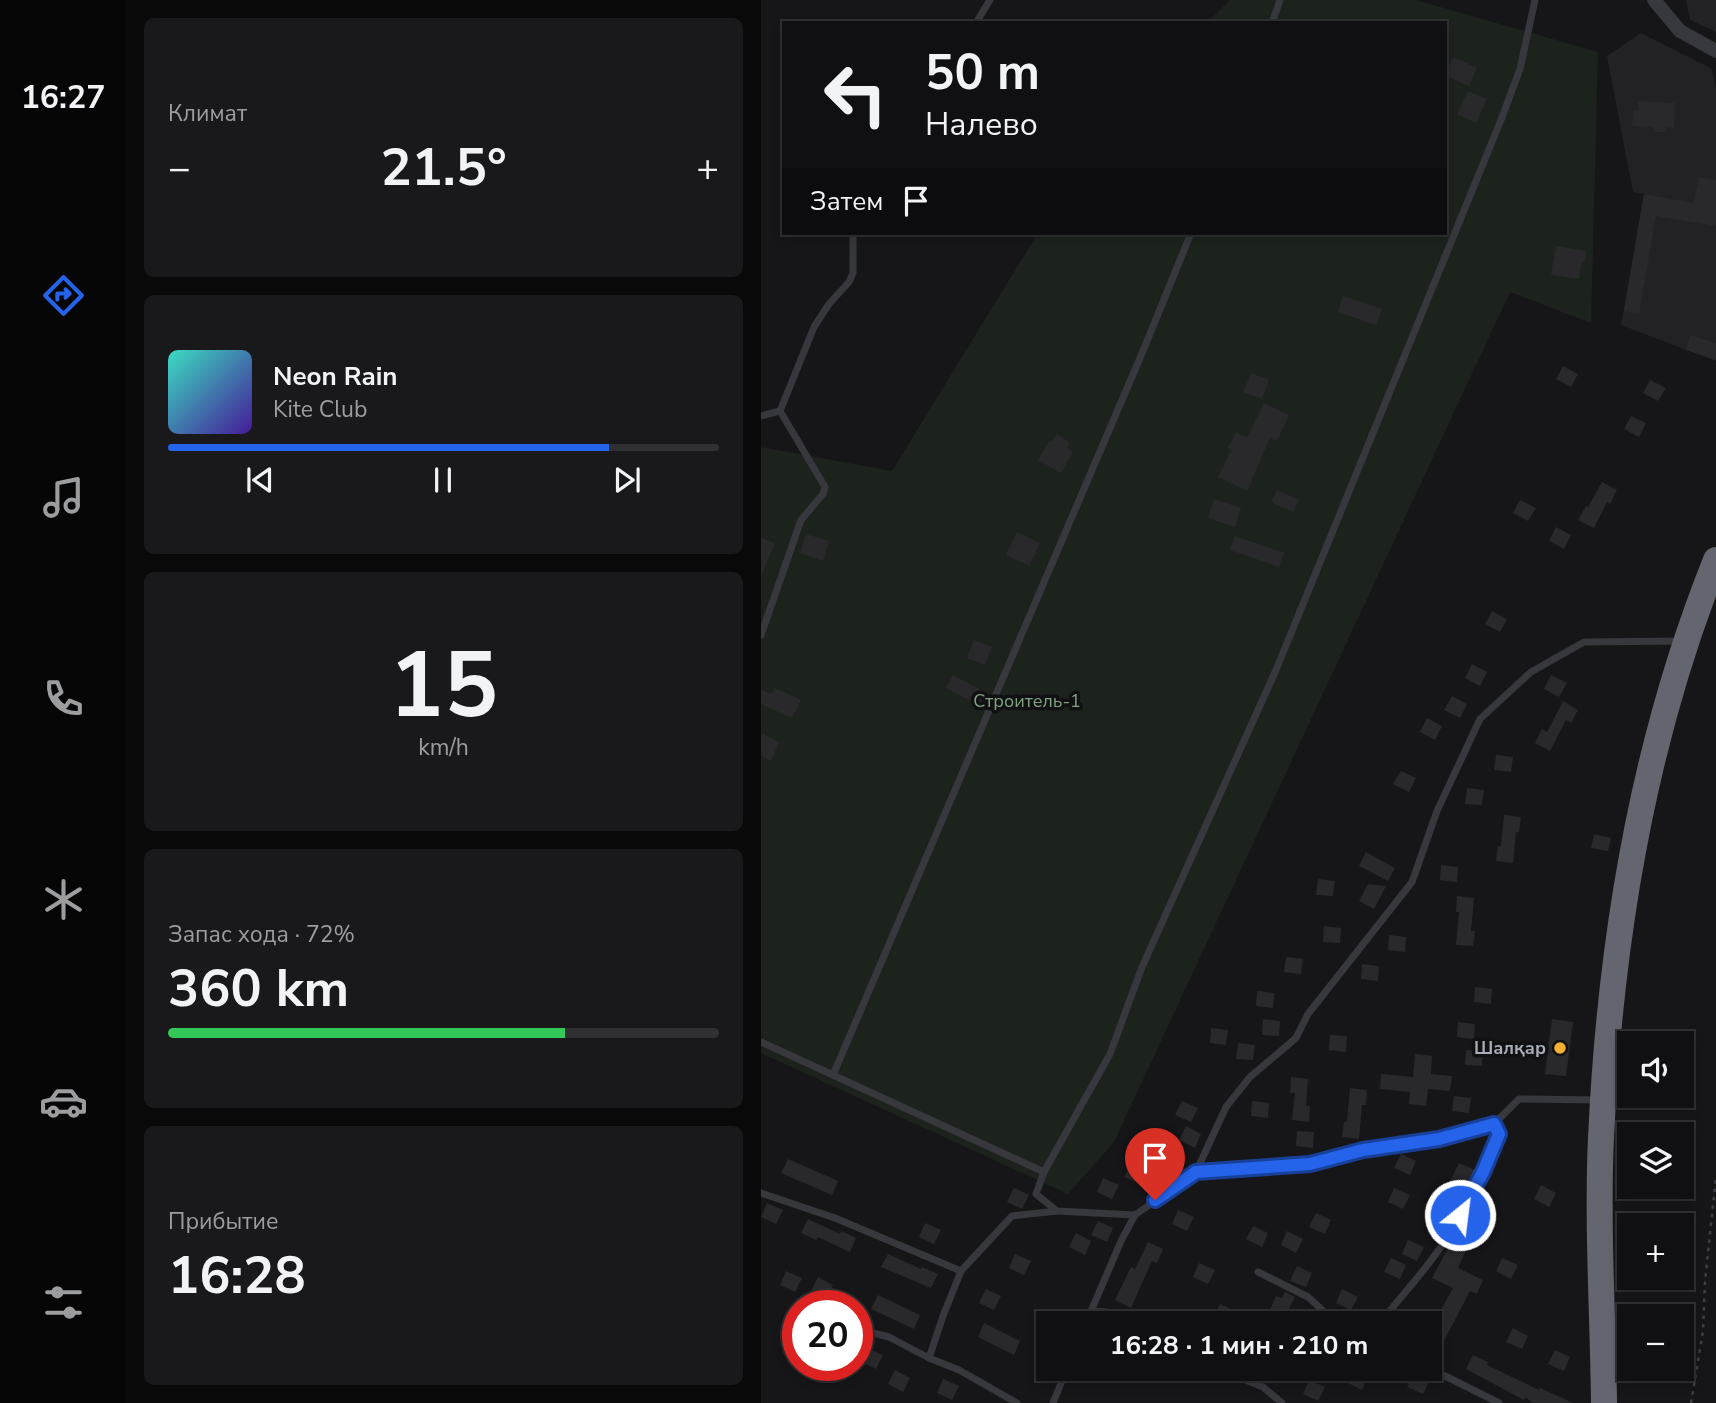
<!DOCTYPE html>
<html lang="ru">
<head>
<meta charset="utf-8">
<style>
	:root { --surface:#101012; --page:#19191b; --text:#f1f3f6; --muted:#9c9d9f; --line:#303032; --accent:#2563eb }
	body { margin:0; font-family:"Nunito Sans",sans-serif; background:var(--page); color:var(--text); height:100vh; display:flex; flex-direction:column; font-size:26px; white-space:nowrap }
	* { box-sizing:border-box; margin:0 }
	p { font-size:23px; color:var(--muted) }
	.icon { flex:none; width:38px; height:38px; fill:none; stroke:currentColor; stroke-width:2; stroke-linecap:round; stroke-linejoin:round }
	.map { position:relative; flex:1; overflow:hidden }
	.sheet { display:flex; flex-direction:column; gap:18px; padding:18px; background:#09090a; width:635px }
	.sheet>* { flex:none }
	.top-card { position:absolute; left:21px; top:21px; width:665px; height:214px; border-radius:0px; box-shadow:0 4px 10px #0003,0 0 0 2px var(--line); background:#101012; color:var(--text); overflow:hidden }
	.controls { position:absolute; left:856px; top:1031px; display:grid; gap:14px }
	.controls a { display:grid; place-items:center; width:77px; height:77px; border-radius:0px; background:var(--surface); box-shadow:0 4px 10px #0003,0 0 0 2px var(--line); font-size:35px }
	.speed { position:absolute; left:21px; top:1290px; display:flex; gap:14px; font-size:35px; font-weight:700; text-align:center }
	.speed>* { display:grid; place-content:center; width:91px; height:91px; border-radius:50%; background:var(--surface); box-shadow:0 4px 10px #0003,0 0 0 2px var(--line); line-height:1 }
	.speed .limit { border:10px solid #d22; background:#fff; color:#111 }
	.pin { position:absolute; display:grid; place-items:center; width:60px; height:60px; color:#fff; margin:-72px -30px; border-radius:50% 50% 50% 0; rotate:-45deg; box-shadow:0 0 7px #0007 }
	.pin .icon { rotate:45deg }
	.me { position:absolute; width:77px; margin:-38px; rotate:29deg; stroke-linejoin:round; filter:drop-shadow(0 0 5px #0008) }
	.turn { display:flex; align-items:center; gap:24px; height:147px; padding:0 28px; font-size:32px }
	.turn .icon { width:91px; height:91px; stroke-width:2.5 }
	.turn b { display:block; font-size:49px; line-height:60px }
	.then { display:flex; align-items:center; height:66px; padding:0 28px; background:#0003; gap:14px; font-size:26px }
	.big { font-size:52px; font-weight:700; line-height:1.1 }
	.sheet .card { flex:1; display:flex; flex-direction:column; justify-content:center; gap:10px; min-width:0; padding:0 24px; border-radius:10px; background:var(--page) }
	.sheet .dial { align-items:center; gap:0 }
	.dial b { font-size:91px; line-height:1 }
	.song { display:flex; align-items:center; gap:21px }
	.cover { width:84px; height:84px; border-radius:10px; background:linear-gradient(135deg,hsl(170 70% 55%),hsl(260 70% 35%)) }
	.played { height:7px; border-radius:4px; background:linear-gradient(90deg,var(--accent) 80%,var(--line) 80%) }
	.keys { display:flex; justify-content:space-around; direction:ltr }
	.heat { display:flex; justify-content:space-between; align-items:center; font-size:38px; direction:ltr }
	.charge { height:10px; border-radius:5px; background:linear-gradient(90deg,#34c759 72%,var(--line) 0) }
	.trip { position:absolute; left:275px; top:1311px; width:406px; height:70px; border-radius:0px; background:var(--surface); box-shadow:0 4px 10px #0003,0 0 0 2px var(--line); font-weight:700; line-height:70px; text-align:center }
	main { display:flex; flex:1; min-height:0 }
	.tab-bar { display:flex; flex-direction:column; width:126px; justify-content:space-around; align-items:center; background:#060607; color:var(--muted) }
	.tab-bar .icon { width:49px; height:49px }
	.tab-bar .active { color:var(--accent) }
	.tab-bar b { font-size:32px; color:var(--text) }
	.map>svg:first-child { display:block }
	.built { fill:#222225 }
	.green { fill:#1c231d }
	.building { fill:#29292c }
	.lines { fill:none; stroke-linecap:round; stroke-linejoin:round }
	.path { stroke:#3d3f44; stroke-width:2.5; stroke-dasharray:3.5 5; stroke-linecap:butt }
	.lane { stroke:#37383d; stroke-width:7 }
	.street { stroke:#37383d; stroke-width:14 }
	.highway { stroke:#63666e; stroke-width:26 }
	.route-casing { stroke:#184099; stroke-width:18 }
	.route { stroke:#2563eb; stroke-width:12 }
	.poi-dot { fill:#f2b134; stroke:#111113; stroke-width:2.5 }
	.labels { text-anchor:middle; dominant-baseline:central; stroke-width:7; stroke-linejoin:round; paint-order:stroke }
	.park-label { font-size:18px; fill:#7fa381; stroke:#111113 }
	.poi-label { font-size:18px; font-weight:bold; fill:#a8adb8; stroke:#111113; text-anchor:end }
</style>
</head>
<body>
<main>
<nav class="tab-bar">
<b>16:27</b>
<svg class="icon active" aria-label="directions" viewBox="0 0 24 24"><path d="M12 3l9 9-9 9-9-9zM9 14v-3h6M13 9l2 2-2 2"/></svg>
<svg class="icon" aria-label="music" viewBox="0 0 24 24"><path d="M9 18V5l10-2v13"/><circle cx="6" cy="18" r="3"/><circle cx="16" cy="16" r="3"/></svg>
<svg class="icon" aria-label="phone" viewBox="0 0 24 24"><path d="M5 4h4l2 5-3 2q2 4 5 5l2-3 5 2v4C11 20 4 13 5 4z"/></svg>
<svg class="icon" aria-label="climate" viewBox="0 0 24 24"><path d="M12 3v18M4 7l16 10M4 17L20 7"/></svg>
<svg class="icon" aria-label="car" viewBox="0 0 24 24"><path d="M5 17H2v-5l4-1 3-4h7l3 4 3 1v5h-3M9 17h6M6 11h13"/><circle cx="7" cy="17" r="2"/><circle cx="17" cy="17" r="2"/></svg>
<svg class="icon" aria-label="filters" viewBox="0 0 24 24"><path d="M4 7h16M4 17h16"/><circle cx="9" cy="7" r="2"/><circle cx="15" cy="17" r="2"/></svg>
</nav>
<section class="sheet">
<div class="card"><p>Климат</p>
<div class="heat"><a>−</a><b class="big">21.5°</b><a>+</a></div>
</div>
<div class="card">
<div class="song"><i class="cover"></i><div><b>Neon Rain</b><p>Kite Club</p></div></div>
<div class="played"></div>
<div class="keys"><svg class="icon" aria-label="previous" viewBox="0 0 24 24"><path d="M18 5L8 12l10 7zM5 5v14"/></svg><svg class="icon" aria-label="pause" viewBox="0 0 24 24"><path d="M8 5v14M16 5v14"/></svg><svg class="icon" aria-label="next" viewBox="0 0 24 24"><path d="M6 5l10 7-10 7zM19 5v14"/></svg></div>
</div>
<div class="card dial"><b>15</b><p>km/h</p></div>
<div class="card"><p>Запас хода · 72%</p><b class="big">360 km</b><div class="charge"></div></div>
<div class="card"><p>Прибытие</p><b class="big">16:28</b></div>
</section>
<div class="map">
<svg width="955" height="1403" viewBox="0 0 955 1403">
	<rect width="100%" height="100%" fill="#161618"/>
	<g class="built">
		<path d="M925,0H955V32L929,20Z"/>
		<path d="M880,33L951,69L955,89V361L860,325L883,194L872,192L846,56Z"/>
	</g>
	<path class="green" d="M469,0H655L837,52L830,323L749,292L353,1142L307,1194L0,1053V447L131,471L277,233H684V23H446Z"/>
	<g class="building">
		<path d="M692,57L716,68L708,86L684,75Z"/>
		<path d="M707,91L726,99L715,123L696,114Z"/>
		<path d="M877,101L914,103L913,128L905,127V132H893V127L871,126L872,111H877Z"/>
		<path d="M938,177L955,180V226L895,216L878,314L863,311L883,194L933,203Z"/>
		<path d="M795,246L825,251L824,262H821L818,279L790,275Z"/>
		<path d="M582,296L621,309L615,325L577,312Z"/>
		<path d="M929,335L955,343V360L925,350Z"/>
		<path d="M802,366L817,374L810,387L795,379Z"/>
		<path d="M490,373L508,380L501,399L482,392Z"/>
		<path d="M889,380L905,388L897,401L882,393Z"/>
		<path d="M503,403L528,415L516,441L509,438L486,491L457,477L470,450L467,448L475,432L486,438Z"/>
		<path d="M870,416L885,423L878,437L863,429Z"/>
		<path d="M296,434L309,443L306,448L312,452L300,473L277,460L289,440L291,442Z"/>
		<path d="M841,482L856,490L849,504L846,502L833,528L817,520L825,506L827,507Z"/>
		<path d="M516,490L538,500L532,512L510,502Z"/>
		<path d="M453,499L480,508L474,527L447,518Z"/>
		<path d="M759,500L775,508L767,521L752,513Z"/>
		<path d="M795,527L810,535L803,549L788,541Z"/>
		<path d="M256,532L279,543L268,566L245,555Z"/>
		<path d="M45,534L68,541L62,561L39,553Z"/>
		<path d="M474,536L523,553L518,567L469,550Z"/>
		<path d="M0,538L14,543L0,576Z"/>
		<path d="M731,611L746,619L739,632L724,624Z"/>
		<path d="M213,640L231,647L224,665L206,658Z"/>
		<path d="M711,664L726,672L719,686L704,678Z"/>
		<path d="M192,675L226,693L219,706L185,688Z"/>
		<path d="M790,675L806,683L798,697L783,689Z"/>
		<path d="M14,688L40,700L31,718L0,704V690L11,694Z"/>
		<path d="M691,696L706,704L699,718L683,710Z"/>
		<path d="M802,701L817,710L810,723L805,720L789,751L774,743L781,729L786,732Z"/>
		<path d="M666,718L681,726L674,740L659,732Z"/>
		<path d="M0,733L18,742L10,761L0,756Z"/>
		<path d="M735,755L752,757L750,772L733,770Z"/>
		<path d="M640,771L655,778L648,792L632,784Z"/>
		<path d="M706,788L723,790L721,805L704,804Z"/>
		<path d="M743,815L760,817L758,832H755L752,863L735,861L737,846H740Z"/>
		<path d="M833,834L850,838L847,851L830,848Z"/>
		<path d="M605,852L634,868L627,881L598,866Z"/>
		<path d="M680,865L697,867L696,882L679,880Z"/>
		<path d="M557,879L574,881L572,896L555,895Z"/>
		<path d="M607,884L625,886L613,909L598,901Z"/>
		<path d="M696,896L713,898L710,931H714L712,946L695,945L698,912H695Z"/>
		<path d="M563,926L580,928L579,943L562,942Z"/>
		<path d="M628,935L645,937L644,952L627,950Z"/>
		<path d="M525,957L542,959L540,974L523,972Z"/>
		<path d="M601,964L618,966L617,981L600,979Z"/>
		<path d="M714,987L731,989L730,1004L713,1002Z"/>
		<path d="M496,991L513,993L512,1008L495,1006Z"/>
		<path d="M502,1019L519,1021L518,1036L501,1035Z"/>
		<path d="M791,1019L812,1022L805,1076L784,1074Z"/>
		<path d="M697,1022L714,1024L713,1039L696,1037Z"/>
		<path d="M450,1028L467,1030L465,1045L449,1043Z"/>
		<path d="M569,1035L586,1036L585,1052L568,1050Z"/>
		<path d="M477,1043L494,1045L492,1060L475,1059Z"/>
		<path d="M705,1050L722,1051L721,1066L704,1065Z"/>
		<path d="M654,1054L671,1056L670,1074L691,1076L689,1091L667,1089L665,1106L648,1104L649,1092L619,1089L620,1074L652,1077Z"/>
		<path d="M530,1077L547,1079L545,1106H549L548,1122L531,1120L534,1093H529Z"/>
		<path d="M589,1088L606,1090L605,1105H601L598,1139L581,1137L583,1122H586Z"/>
		<path d="M693,1096L710,1098L708,1113L691,1111Z"/>
		<path d="M421,1101L437,1108L430,1122L414,1115Z"/>
		<path d="M491,1101L508,1103L507,1118L490,1116Z"/>
		<path d="M425,1126L440,1134L434,1148L418,1140Z"/>
		<path d="M536,1131L553,1132L552,1148L535,1146Z"/>
		<path d="M405,1153L421,1160L414,1174L399,1167Z"/>
		<path d="M640,1154L655,1161L649,1175L633,1168Z"/>
		<path d="M27,1159L77,1181L71,1195L20,1173Z"/>
		<path d="M370,1163L385,1170L379,1184L363,1177Z"/>
		<path d="M698,1163L714,1170L692,1213L677,1206Z"/>
		<path d="M342,1178L358,1185L351,1199L336,1192Z"/>
		<path d="M780,1185L795,1193L788,1207L773,1199Z"/>
		<path d="M253,1188L268,1195L261,1209L246,1202Z"/>
		<path d="M633,1188L649,1195L642,1209L627,1202Z"/>
		<path d="M6,1203L22,1210L15,1224L0,1217Z"/>
		<path d="M417,1210L433,1217L426,1231L411,1224Z"/>
		<path d="M555,1213L570,1220L564,1234L548,1227Z"/>
		<path d="M47,1219L79,1234L80,1231L95,1238L89,1252L57,1237L55,1240L40,1233Z"/>
		<path d="M337,1221L352,1228L346,1242L330,1235Z"/>
		<path d="M164,1223L180,1230L173,1244L158,1237Z"/>
		<path d="M492,1226L507,1233L501,1247L485,1239Z"/>
		<path d="M526,1231L542,1239L535,1253L520,1245Z"/>
		<path d="M315,1233L330,1241L324,1255L308,1247Z"/>
		<path d="M692,1239L707,1246L697,1268L722,1280L716,1294L709,1291L682,1343L668,1336V1332L692,1288L671,1278Z"/>
		<path d="M647,1240L663,1247L656,1261L641,1254Z"/>
		<path d="M387,1242L402,1249L396,1263L391,1261L370,1308L354,1300L370,1267L374,1269Z"/>
		<path d="M127,1254L160,1269L161,1267L177,1274L170,1288L120,1267Z"/>
		<path d="M254,1254L270,1261L263,1275L248,1268Z"/>
		<path d="M630,1258L645,1265L639,1279L623,1272Z"/>
		<path d="M741,1258L757,1265L750,1279L735,1271Z"/>
		<path d="M438,1263L454,1270L447,1284L432,1277Z"/>
		<path d="M536,1266L551,1273L545,1287L529,1281Z"/>
		<path d="M25,1271L41,1278L34,1292L19,1285Z"/>
		<path d="M57,1277L72,1285L66,1299L50,1291Z"/>
		<path d="M225,1289L240,1296L233,1310L218,1303Z"/>
		<path d="M581,1289L597,1297L590,1310L575,1303Z"/>
		<path d="M524,1292L534,1297L521,1323H516L511,1320L514,1312L509,1310L515,1296L521,1298Z"/>
		<path d="M117,1295L159,1315L153,1329L110,1309Z"/>
		<path d="M459,1304L474,1311L469,1323L452,1318Z"/>
		<path d="M223,1323L259,1341L253,1355L217,1337Z"/>
		<path d="M752,1328L767,1336L761,1349L745,1342Z"/>
		<path d="M106,1348L122,1355L115,1369L100,1362Z"/>
		<path d="M794,1350L809,1357L803,1371L787,1364Z"/>
		<path d="M712,1355L727,1362L726,1365L778,1390L779,1388L812,1403H772L764,1397L763,1400L705,1369Z"/>
		<path d="M615,1368H644L669,1380L662,1394L646,1387L648,1384Z"/>
		<path d="M592,1369L607,1376L601,1390L585,1382Z"/>
		<path d="M134,1370L149,1378L142,1392L127,1384Z"/>
		<path d="M182,1379L198,1386L191,1400L176,1393Z"/>
		<path d="M548,1380L564,1387L557,1401L542,1394Z"/>
	</g>
	<g class="lines">
		<path class="path" d="M930,1403L942,1331L944,1281L955,1177"/>
		<g class="lane">
			<path d="M215,23L229,0"/>
			<path d="M511,23L519,0"/>
			<path d="M0,416L19,411"/>
			<path d="M0,635L40,520L62,494L64,487L19,411L53,327L68,304L88,282L92,273V233"/>
			<path d="M0,1042L72,1075L382,351L430,233"/>
			<path d="M72,1075L283,1172L275,1194L296,1211L374,1215L435,1172L465,1107L489,1077L535,1038L547,1014L651,882L676,811L719,719L770,672L823,642L920,641"/>
			<path d="M283,1172L349,1054L381,967L515,670L740,120L759,69L774,0"/>
			<path d="M435,1172L549,1164L602,1150L678,1139L733,1124L758,1099L838,1100"/>
			<path d="M0,1193L74,1218L200,1271L251,1216L296,1211"/>
			<path d="M497,1272L547,1297L576,1323"/>
			<path d="M330,1311L346,1312L372,1323"/>
			<path d="M28,1315L37,1317"/>
			<path d="M325,1323L360,1241L374,1215"/>
			<path d="M619,1323C636,1301 655,1281 671,1259C700,1222 720,1177 738,1134L733,1124"/>
			<path d="M96,1329L128,1337L168,1358L182,1316L200,1271"/>
			<path d="M168,1358L198,1370L256,1403"/>
			<path d="M454,1368L502,1387L521,1403"/>
			<path d="M668,1368L738,1403"/>
			<path d="M292,1403L306,1368"/>
		</g>
		<path class="street" d="M893,0L919,31L955,51"/>
		<path class="highway" d="M843,1403C842,1315 836,1226 840,1138C849,940 881,744 955,560"/>
	</g>
	<g class="lines">
		<defs>
			<path id="route" d="M394,1200L435,1172L549,1164L602,1150L678,1139L733,1124L738,1134L722,1172L699,1215"/>
		</defs>
		<use href="#route" class="route-casing"/>
		<use href="#route" class="route"/>
	</g>
	<circle class="poi-dot" cx="799" cy="1048" r="7"/>
	<g class="labels">
		<g class="park-label">
			<text x="266" y="701">Строитель-1</text>
		</g>
		<g class="poi-label">
			<text x="785" y="1048">Шалқар</text>
		</g>
	</g>
</svg>
<div class="controls">
<a><svg class="icon" aria-label="sound" viewBox="0 0 24 24"><path d="M4 9h4l5-4v14l-5-4H4zM17 9q2 3 0 6"/></svg></a>
<a><svg class="icon" aria-label="layers" viewBox="0 0 24 24"><path d="M12 4l9 5-9 5-9-5zM3 14l9 5 9-5"/></svg></a>
<a>+</a>
<a>−</a>
</div>
<div class="speed"><div class="limit">20</div></div>
<div class="pin" style="left:394px;top:1200px;background:#d93025"><svg class="icon" aria-label="arrive" viewBox="0 0 24 24"><path d="M6 21V4h12l-3 4 3 4H6"/></svg></div>
<svg class="me" style="left:699px;top:1215px" viewBox="-20 -20 40 40"><circle r="17" fill="#2563eb" stroke="#fff" stroke-width="3"/><path d="M0-11L8 9 0 5-8 9z" fill="#fff"/></svg>
<div class="trip">16:28 · 1 мин · 210 m</div>
<div class="top-card">
<div class="turn"><svg class="icon" aria-label="left" viewBox="0 0 24 24"><path d="M17 20v-9H6M10 6l-5 5 5 5"/></svg><div><b>50 m</b>Налево</div></div>
<div class="then">Затем<svg class="icon" aria-label="arrive" viewBox="0 0 24 24"><path d="M6 21V4h12l-3 4 3 4H6"/></svg></div>
</div>
</div>
</main>
</body>
</html>
